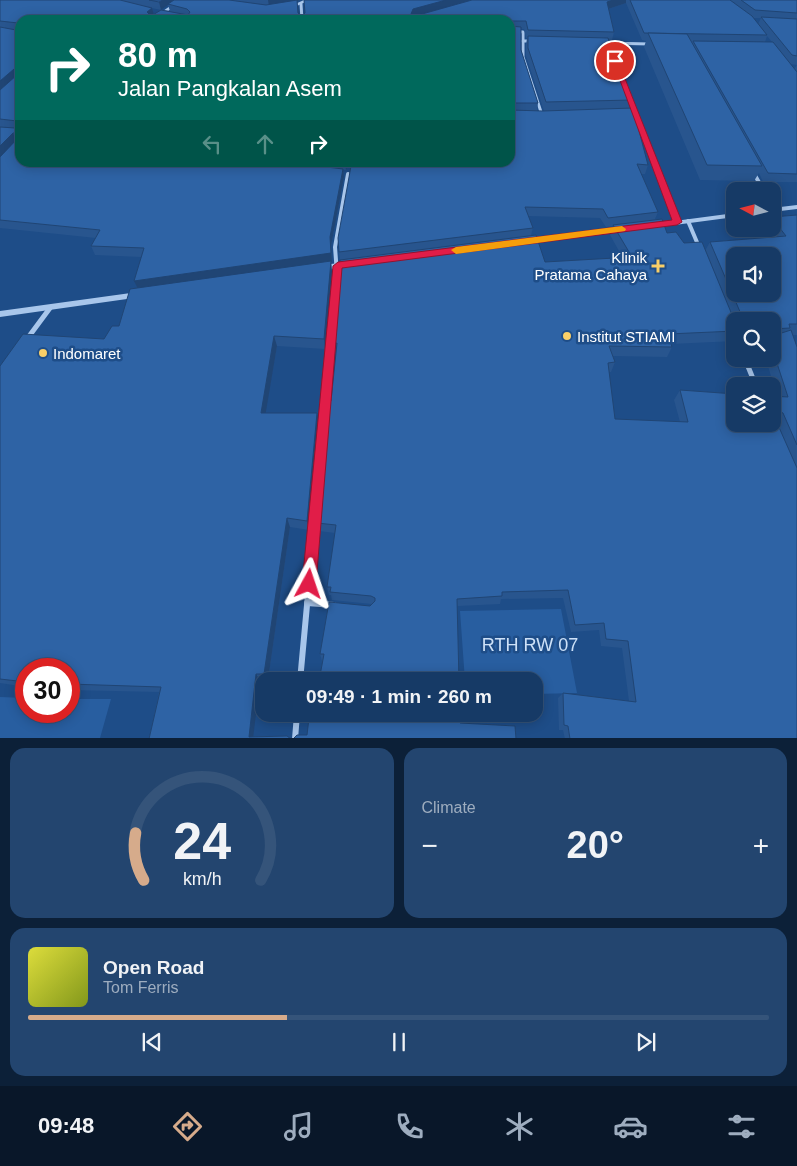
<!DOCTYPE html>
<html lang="en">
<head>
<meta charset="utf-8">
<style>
	:root { --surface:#163a66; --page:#23456f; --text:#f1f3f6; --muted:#9eadbf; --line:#35547a; --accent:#d6ab8b }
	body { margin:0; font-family:Arial,sans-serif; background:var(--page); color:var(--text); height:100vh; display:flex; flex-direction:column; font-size:19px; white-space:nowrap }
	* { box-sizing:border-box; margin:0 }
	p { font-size:16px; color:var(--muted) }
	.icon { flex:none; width:28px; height:28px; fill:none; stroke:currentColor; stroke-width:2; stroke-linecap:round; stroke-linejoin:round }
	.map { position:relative; height:738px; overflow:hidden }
	.panel { display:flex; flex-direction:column; gap:10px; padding:10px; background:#0c2038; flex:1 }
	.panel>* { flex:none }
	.top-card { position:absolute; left:15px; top:15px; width:500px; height:152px; border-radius:15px; box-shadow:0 2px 12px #0003,0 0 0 1px var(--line); background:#00695c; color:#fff; overflow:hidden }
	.needle { width:32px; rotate:277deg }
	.controls { position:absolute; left:726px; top:182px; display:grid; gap:10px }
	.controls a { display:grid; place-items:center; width:55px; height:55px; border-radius:10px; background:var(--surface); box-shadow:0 2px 12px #0003,0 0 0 1px var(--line); font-size:25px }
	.speed { position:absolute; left:15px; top:658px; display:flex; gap:10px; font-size:25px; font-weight:700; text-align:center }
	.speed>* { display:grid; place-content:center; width:65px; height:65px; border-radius:50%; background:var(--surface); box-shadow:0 2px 12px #0003,0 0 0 1px var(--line); line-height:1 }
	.speed .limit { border:8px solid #d22; background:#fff; color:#111 }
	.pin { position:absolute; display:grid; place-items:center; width:42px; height:42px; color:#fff; margin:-21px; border:2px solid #fff; border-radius:50%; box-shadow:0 1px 5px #0007 }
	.me { position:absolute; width:55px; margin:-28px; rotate:5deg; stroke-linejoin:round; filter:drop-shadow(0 0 4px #0008) }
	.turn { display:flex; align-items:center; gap:18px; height:105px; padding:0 20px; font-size:22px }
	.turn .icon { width:65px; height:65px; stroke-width:2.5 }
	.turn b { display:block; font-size:35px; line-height:42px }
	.lanes { display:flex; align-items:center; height:48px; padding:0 20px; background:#0003; justify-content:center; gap:25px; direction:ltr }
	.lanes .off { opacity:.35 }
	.big { font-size:38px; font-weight:700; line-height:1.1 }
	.panel .card { flex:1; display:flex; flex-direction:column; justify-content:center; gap:8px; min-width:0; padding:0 18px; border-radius:15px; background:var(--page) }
	.panel .dial { align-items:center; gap:0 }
	.dial svg { height:130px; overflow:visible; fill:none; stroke:var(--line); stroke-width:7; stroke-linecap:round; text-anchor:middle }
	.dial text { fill:var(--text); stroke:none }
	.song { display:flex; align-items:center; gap:15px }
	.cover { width:60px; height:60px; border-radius:8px; background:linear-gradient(135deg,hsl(60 70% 55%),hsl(70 70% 35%)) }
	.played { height:5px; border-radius:2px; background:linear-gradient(90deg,var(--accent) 35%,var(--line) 35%) }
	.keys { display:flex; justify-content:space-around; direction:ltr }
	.heat { display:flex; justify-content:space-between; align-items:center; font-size:28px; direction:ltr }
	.panel .tiles { flex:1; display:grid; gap:10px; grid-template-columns:1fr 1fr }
	.card:last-child { grid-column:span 2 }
	.trip { position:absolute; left:255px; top:672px; width:288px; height:50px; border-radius:15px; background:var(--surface); box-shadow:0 2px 12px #0003,0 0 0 1px var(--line); font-weight:700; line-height:50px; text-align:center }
	.dock { display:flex; height:80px; justify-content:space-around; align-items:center; background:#091729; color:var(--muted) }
	.dock .icon { width:35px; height:35px }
	.dock .selected { color:var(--accent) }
	.dock b { font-size:22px; color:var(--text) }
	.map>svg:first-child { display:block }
	.green { fill:#285ea0 }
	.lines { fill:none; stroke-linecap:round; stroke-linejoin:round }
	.minor-far3 { stroke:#a8c6eb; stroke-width:3 }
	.minor-far2 { stroke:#a8c6eb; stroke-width:4 }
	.minor-far1 { stroke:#a8c6eb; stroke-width:5 }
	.minor { stroke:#a8c6eb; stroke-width:6 }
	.tertiary { fill:#a8c6eb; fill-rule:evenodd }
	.wall { fill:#28558e; fill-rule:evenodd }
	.shaded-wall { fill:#204574 }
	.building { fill:#2e63a5; stroke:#204574; fill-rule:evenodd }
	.route { fill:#e11d48; stroke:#92132f }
	.slow { fill:#f59e0b }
	.poi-dot { fill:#f9cf68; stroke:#1e4d88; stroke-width:2 }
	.labels { text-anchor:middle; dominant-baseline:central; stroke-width:5; stroke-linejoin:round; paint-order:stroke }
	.poi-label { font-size:15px; fill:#fff; stroke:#1e4d88; text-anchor:start }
	.near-park-label { font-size:18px; fill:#cde1f8; stroke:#1e4d88 }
</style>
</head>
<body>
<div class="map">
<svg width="797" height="739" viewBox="0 0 797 739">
	<rect width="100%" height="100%" fill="#1e4d88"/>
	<g class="green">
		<path d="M561,609L577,693L534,694V681H465L460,611Z"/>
		<path d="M0,697L26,698V711H69V699H111L100,738L0,739Z"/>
	</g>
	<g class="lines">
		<g class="minor-far3">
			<path d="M301,4L302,20"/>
			<path d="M153,20L181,0"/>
			<path d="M510,31L523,32V41"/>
			<path d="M533,41H523V57L542,115"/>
			<path d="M603,43L650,44"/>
			<path d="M629,97L638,119"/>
		</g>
		<g class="minor-far2">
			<path d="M637,118L677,222"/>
			<path d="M753,172L764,191"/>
			<path d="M688,221L699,247"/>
			<path d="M337,274L335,247L348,174"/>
		</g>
		<g class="minor-far1">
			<path d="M27,339L50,308"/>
			<path d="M745,359L756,386"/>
			<path d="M319,476L336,273"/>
		</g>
		<g class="minor">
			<path d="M307,603L334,605"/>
			<path d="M300,681L319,475"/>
			<path d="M295,739L297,714"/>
		</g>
		<g class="tertiary">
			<path d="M304,0H310L288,10L284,9Z"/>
			<path d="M797,205V209L772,212V208Z"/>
			<path d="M735,213V217L652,228L648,226L652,224Z"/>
			<path d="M622,227H625V231L528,243L524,241L528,239Z"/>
			<path d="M351,262H354L355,264L354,266L320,271L316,268L320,265Z"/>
			<path d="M138,292L142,295L141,297L0,317V311Z"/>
		</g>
	</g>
	<path class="wall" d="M0,0H301L297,1L298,13L302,16L305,13L304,0H797V182H763L759,173L754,181L700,180L644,47L646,41L642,40L626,3L608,9L614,32L612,40H608L632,100L630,108L648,165L645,174H641L658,212L655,219L667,233L684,243L705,251L710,242L773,237L767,229H772V217L797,215V335H793L797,347V739H565L563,730H559L558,698L563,693L629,701L622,648L601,646L599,630L571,632L563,598L501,599L500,604L458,606L322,661L320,654L372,604L332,600L331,595H329L327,587L335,533L319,531L317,523L331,401L336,354H334L333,342L340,260L339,252L510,162V20L20,162H350L346,170H343L344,177L331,246L332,262H331L332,272L325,349L277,346L265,413L319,423L309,530L290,527L268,680H260L149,739L159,692L69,690V669H26V687L0,683V366L104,339L119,326L137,288L141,257L95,255L91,246L96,238L0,228ZM168,5L170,11L161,10ZM152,8L161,10L153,14ZM753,18H761L758,24ZM521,29H524L526,38H527L526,45V56L544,111H537L538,103L521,50ZM767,36L772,42H765ZM790,64L797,65L794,69ZM528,216L600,218L606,227L613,226L610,235L623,258L545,262L531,235L533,228ZM735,321H772V359H766L777,397L680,390L674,400L680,422L615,419L609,372H611L615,362L613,356L667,357L672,347L671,344L735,341Z"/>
	<g class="shaded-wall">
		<path d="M163,0H175L161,10L159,2Z"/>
		<path d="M268,0H301L269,7Z"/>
		<path d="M446,0H472L413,17L411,14L413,9Z"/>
		<path d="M613,0H626V3L605,10L607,2Z"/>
		<path d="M152,8L154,15L150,20L147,12Z"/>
		<path d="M14,69L18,77L0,93V81Z"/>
		<path d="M13,133L17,141L0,160V146Z"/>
		<path d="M345,162H350L346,170Z"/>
		<path d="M343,169L344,177L331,246L332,262H331L332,272L325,349L324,339L138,289L134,281L330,237Z"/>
		<path d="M274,336L277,346L264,423L261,413Z"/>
		<path d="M317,413L319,423L309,530L307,521Z"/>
		<path d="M287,518L290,527L268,680L264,674Z"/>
		<path d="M256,674L260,680L253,739L249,737Z"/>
	</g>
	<g class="building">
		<path d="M0,0H120L152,8L147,12L151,16L161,10L188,15L190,12L187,9L168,4L174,0H229L266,5L297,0L298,13L302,16L305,13L304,0H446L413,9L411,14L415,16L472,0H613L607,2L614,32L528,30L526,21H510V20H20V162H286L343,169L330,237L331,253L134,281L144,248L91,246L100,230L0,220V157L18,138L19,133H13L0,146V127L15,128L19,125L17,121L0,119V90L18,74L19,70L14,69L0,81V27L16,30L20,27L18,23L0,21Z"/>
		<path d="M149,0H163L159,2Z"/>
		<path d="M630,0H730L752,16L767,35L644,33Z"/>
		<path d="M741,0H797V13L755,10Z"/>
		<path d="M761,17L797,19V56L792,55Z"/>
		<path d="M510,26L521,27V50L538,103H511L510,104Z"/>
		<path d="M648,33L687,34L762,166L707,165Z"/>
		<path d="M528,36L608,38L632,100L546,102L528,48Z"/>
		<path d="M693,41L773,42L797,72V174L768,173Z"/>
		<path d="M633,108L648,165L637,164L658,212L608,218L603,209L525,207L533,228L339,252L338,238L351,166L353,162H510V109L511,110L543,111Z"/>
		<path d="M797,215V324H789L790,328L772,329V321H744L710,242L786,236L772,218V217ZM735,256H772V294H735Z"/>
		<path d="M662,219L667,233L676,232L684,243L702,242L735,322V331L668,334L672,347L609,346L615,362L608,363L615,419L688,422L680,390L735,394V424H772V396L788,397L772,348V336L791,330L797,347V445L783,413L777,410L774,416L797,468V739H570L568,726L564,725L563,693L636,702L628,641L606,639L604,623L575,625L568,590L502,592V596L457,599L459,681H319L324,654H320L329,602L370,606L375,601V598L371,596L330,592L331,587H327L336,525L317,523L327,401H331L337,343L333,344V342L340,260L536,235L545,262L632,257L613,225Z"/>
		<path d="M331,261L324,339L274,336L261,413H317L307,521L287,518L264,674H256L249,737L287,736L291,739H149L161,687L69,684V669H26V682L0,679V366L23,334L104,339L112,326H119L130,289Z"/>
		<path d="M312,714H460V723L515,726L516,739H293L297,735H307L309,718H311Z"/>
	</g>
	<path class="route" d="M612,59L618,61L682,222L677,225L342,268L316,584L314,589L309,592L304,589L302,584L333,266L338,262L672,220Z"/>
	<path class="slow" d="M622,226L626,229L625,231L456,254L451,250L456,247Z"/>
	<g class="poi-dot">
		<path d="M655.5 258.5h5v5h5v5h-5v5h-5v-5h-5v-5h5z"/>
		<circle cx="567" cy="336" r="5"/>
		<circle cx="43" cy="353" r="5"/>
	</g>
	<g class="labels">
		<g class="poi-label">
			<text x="647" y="257" text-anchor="end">Klinik<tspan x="647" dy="17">Pratama Cahaya</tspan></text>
			<text x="577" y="336">Institut STIAMI</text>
			<text x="53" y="353">Indomaret</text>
		</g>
		<g class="near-park-label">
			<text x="530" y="645">RTH RW 07</text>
		</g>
	</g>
</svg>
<div class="controls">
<a><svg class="needle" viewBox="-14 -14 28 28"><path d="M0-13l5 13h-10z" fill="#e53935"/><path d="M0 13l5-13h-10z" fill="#9eadbf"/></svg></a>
<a><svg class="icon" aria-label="sound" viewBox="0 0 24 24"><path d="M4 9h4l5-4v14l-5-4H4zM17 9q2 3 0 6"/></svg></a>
<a><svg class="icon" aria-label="search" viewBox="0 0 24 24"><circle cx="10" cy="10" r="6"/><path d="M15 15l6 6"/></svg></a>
<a><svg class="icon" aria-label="layers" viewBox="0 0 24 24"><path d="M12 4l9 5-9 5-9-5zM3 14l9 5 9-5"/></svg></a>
</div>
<div class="speed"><div class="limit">30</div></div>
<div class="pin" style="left:615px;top:61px;background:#d93025"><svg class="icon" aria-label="arrive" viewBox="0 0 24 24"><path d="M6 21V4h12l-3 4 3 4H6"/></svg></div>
<svg class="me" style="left:309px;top:584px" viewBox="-20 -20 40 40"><path d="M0-17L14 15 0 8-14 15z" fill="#e11d48" stroke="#fff" stroke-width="4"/></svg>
<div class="trip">09:49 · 1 min · 260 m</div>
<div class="top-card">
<div class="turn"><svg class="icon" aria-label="right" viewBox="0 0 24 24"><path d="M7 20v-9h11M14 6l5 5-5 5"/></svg><div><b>80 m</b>Jalan Pangkalan Asem</div></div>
<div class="lanes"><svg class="icon off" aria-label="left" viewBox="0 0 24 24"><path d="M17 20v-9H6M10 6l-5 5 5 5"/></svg><svg class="icon off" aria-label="ahead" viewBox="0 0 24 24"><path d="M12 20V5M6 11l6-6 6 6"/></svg><svg class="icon" aria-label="right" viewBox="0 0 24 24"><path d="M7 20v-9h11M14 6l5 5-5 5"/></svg></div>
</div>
</div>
<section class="panel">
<div class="tiles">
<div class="card dial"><svg viewBox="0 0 100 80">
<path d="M14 69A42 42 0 1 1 86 69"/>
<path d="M14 69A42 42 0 0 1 9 40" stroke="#d6ab8b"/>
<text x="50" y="56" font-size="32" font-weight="700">24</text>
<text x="50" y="72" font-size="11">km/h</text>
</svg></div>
<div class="card"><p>Climate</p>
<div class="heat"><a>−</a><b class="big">20°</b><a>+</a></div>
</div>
<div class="card">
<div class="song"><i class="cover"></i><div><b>Open Road</b><p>Tom Ferris</p></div></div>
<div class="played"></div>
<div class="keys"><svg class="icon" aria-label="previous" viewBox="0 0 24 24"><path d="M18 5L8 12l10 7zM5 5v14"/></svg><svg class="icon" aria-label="pause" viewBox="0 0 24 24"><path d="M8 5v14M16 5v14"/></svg><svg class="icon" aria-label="next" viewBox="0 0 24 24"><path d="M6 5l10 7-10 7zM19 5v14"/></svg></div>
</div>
</div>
</section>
<nav class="dock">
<b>09:48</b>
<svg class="icon selected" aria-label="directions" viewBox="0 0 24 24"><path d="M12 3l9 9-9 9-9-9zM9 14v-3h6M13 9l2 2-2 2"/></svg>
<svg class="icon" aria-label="music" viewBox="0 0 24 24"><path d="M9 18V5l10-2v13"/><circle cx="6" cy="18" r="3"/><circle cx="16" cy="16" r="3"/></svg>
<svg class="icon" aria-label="phone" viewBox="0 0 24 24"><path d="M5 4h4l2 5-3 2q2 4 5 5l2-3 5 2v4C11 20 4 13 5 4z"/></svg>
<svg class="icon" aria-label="climate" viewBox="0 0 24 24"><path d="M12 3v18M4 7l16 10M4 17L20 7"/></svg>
<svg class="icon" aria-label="car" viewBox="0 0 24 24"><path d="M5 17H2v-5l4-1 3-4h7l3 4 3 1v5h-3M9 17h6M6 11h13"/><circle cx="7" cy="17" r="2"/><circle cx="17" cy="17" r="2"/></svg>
<svg class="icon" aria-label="filters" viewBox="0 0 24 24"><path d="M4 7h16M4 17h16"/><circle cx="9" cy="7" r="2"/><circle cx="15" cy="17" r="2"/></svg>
</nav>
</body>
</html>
